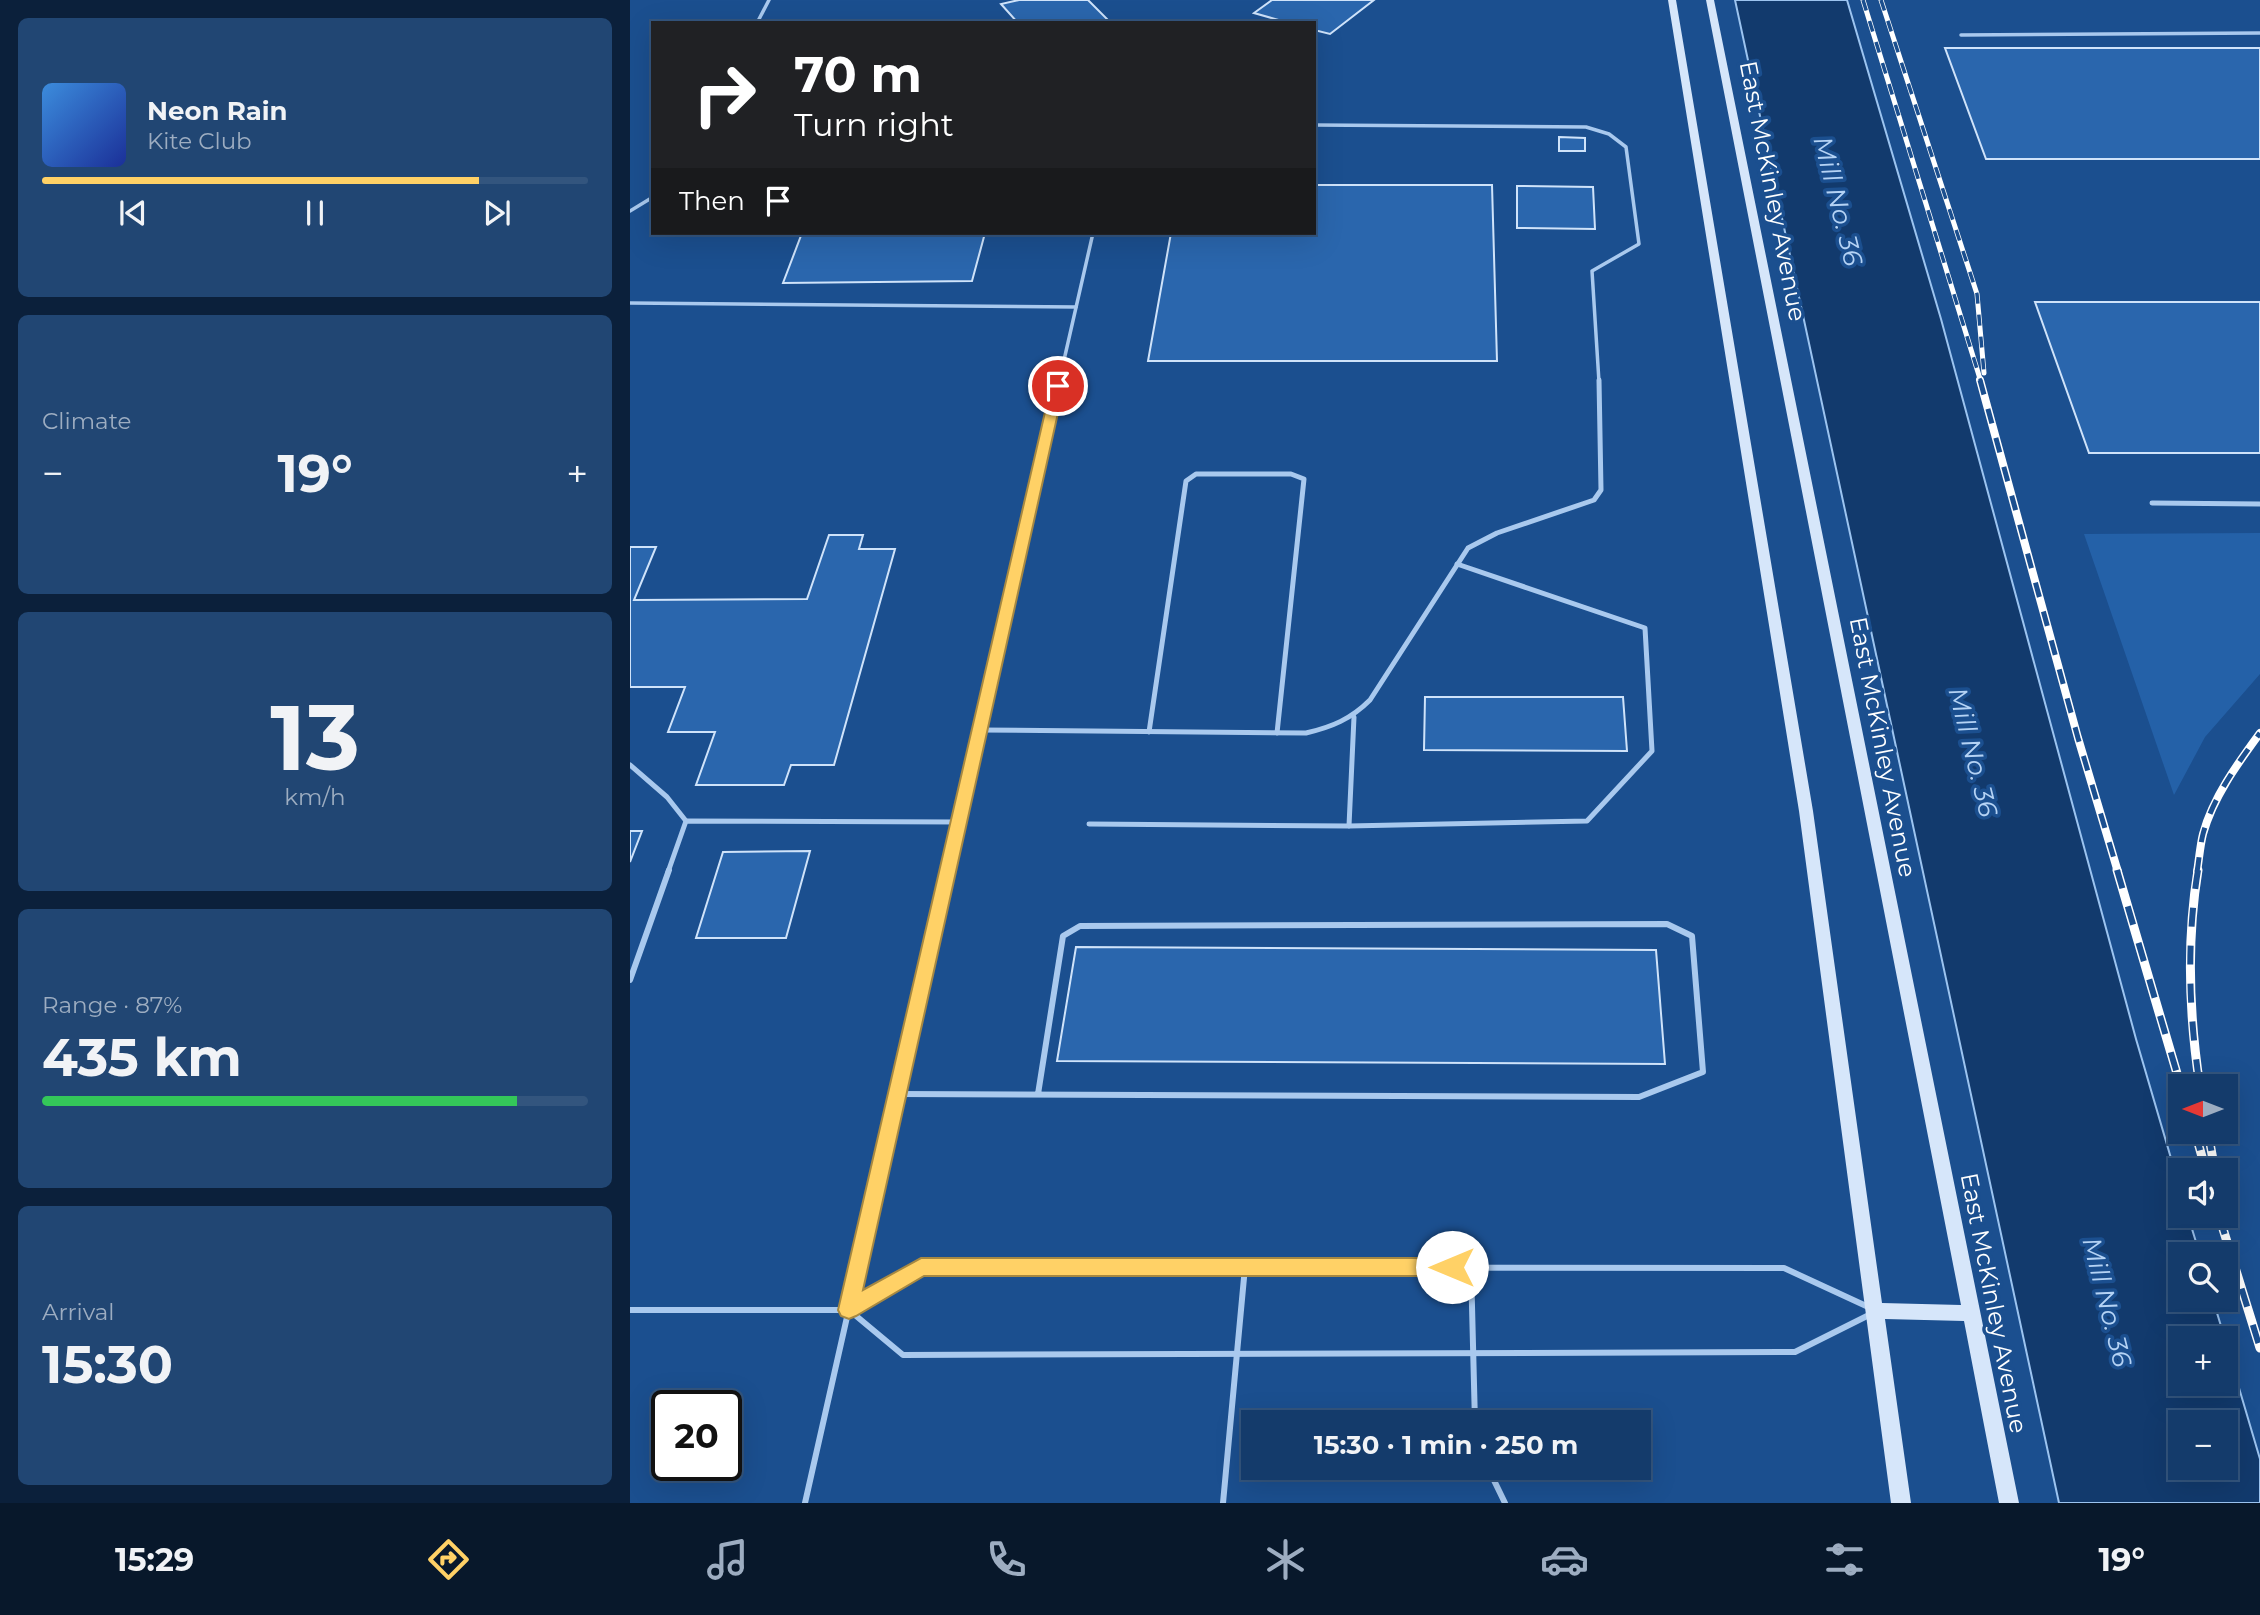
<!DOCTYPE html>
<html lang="en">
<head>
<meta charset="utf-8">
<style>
	:root { --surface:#143b6b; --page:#214673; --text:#f1f3f6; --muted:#9dadc1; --line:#33557e; --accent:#ffd166 }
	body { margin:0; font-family:Montserrat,sans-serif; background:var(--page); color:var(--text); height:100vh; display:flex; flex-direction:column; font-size:26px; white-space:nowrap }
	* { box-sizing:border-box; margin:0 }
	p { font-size:23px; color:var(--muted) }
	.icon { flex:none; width:38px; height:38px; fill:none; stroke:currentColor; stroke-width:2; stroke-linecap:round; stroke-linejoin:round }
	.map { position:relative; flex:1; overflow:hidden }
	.panel { display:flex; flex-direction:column; gap:18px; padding:18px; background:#0b203b; width:630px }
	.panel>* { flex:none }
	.guide { position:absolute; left:21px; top:21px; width:665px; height:214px; border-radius:0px; box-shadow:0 7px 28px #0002,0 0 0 2px var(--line); background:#202124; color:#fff; overflow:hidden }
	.needle { width:46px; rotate:270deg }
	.tools { position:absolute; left:1538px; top:1074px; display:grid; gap:14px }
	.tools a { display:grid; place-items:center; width:70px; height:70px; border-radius:0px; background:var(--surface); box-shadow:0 7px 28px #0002,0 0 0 2px var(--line); font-size:35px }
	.speed { position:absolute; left:21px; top:1390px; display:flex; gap:14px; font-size:35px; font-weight:700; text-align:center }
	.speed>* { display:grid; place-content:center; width:91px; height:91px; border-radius:50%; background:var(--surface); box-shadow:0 7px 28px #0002,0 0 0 2px var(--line); line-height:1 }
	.speed .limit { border:4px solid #111; border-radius:10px; background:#fff; color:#111 }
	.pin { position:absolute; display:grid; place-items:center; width:60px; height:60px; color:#fff; margin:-30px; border:4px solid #fff; border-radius:50%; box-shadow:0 2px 7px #0007 }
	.me { position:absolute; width:77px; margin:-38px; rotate:270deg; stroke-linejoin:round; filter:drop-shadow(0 0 5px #0008) }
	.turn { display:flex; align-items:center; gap:24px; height:147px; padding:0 28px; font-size:32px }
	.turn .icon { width:91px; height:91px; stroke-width:2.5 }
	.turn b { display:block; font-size:49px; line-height:60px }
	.then { display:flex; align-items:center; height:66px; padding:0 28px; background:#0003; gap:14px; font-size:26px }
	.big { font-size:52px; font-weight:700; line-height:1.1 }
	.panel .tile { flex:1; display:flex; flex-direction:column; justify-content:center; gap:10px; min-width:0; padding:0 24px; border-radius:10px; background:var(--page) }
	.panel .dial { align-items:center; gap:0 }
	.dial b { font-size:91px; line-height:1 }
	.song { display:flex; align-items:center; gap:21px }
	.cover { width:84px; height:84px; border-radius:10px; background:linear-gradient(135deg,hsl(210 70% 55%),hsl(230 70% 35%)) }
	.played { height:7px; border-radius:4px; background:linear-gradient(90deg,var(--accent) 80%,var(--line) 80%) }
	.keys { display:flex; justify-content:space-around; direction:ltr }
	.heat { display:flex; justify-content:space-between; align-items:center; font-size:38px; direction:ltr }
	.charge { height:10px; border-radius:5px; background:linear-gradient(90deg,#34c759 87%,var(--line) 0) }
	.trip { position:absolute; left:611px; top:1410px; width:410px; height:70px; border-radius:0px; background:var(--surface); box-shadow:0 7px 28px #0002,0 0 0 2px var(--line); font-weight:700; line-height:70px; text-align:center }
	.menu { display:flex; height:112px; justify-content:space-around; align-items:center; background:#08182b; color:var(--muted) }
	.menu .icon { width:49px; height:49px }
	.menu .current { color:var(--accent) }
	.menu b { font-size:32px; color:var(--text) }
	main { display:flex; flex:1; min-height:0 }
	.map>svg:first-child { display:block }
	.green { fill:#2461a8 }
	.water { fill:#123a6d; stroke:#9cc4f0; stroke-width:2; fill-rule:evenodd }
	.building { fill:#2a66ad; stroke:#cfe3fa; stroke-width:2 }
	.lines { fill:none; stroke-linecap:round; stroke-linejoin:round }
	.service-far2 { stroke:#a9c9ee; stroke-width:3.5 }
	.service-far1 { stroke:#a9c9ee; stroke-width:5 }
	.service { stroke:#a9c9ee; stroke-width:6 }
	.secondary { fill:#d6e6fa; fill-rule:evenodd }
	.rail-far2-casing { stroke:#fff; stroke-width:5 }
	.rail-far1-casing { stroke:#fff; stroke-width:8 }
	.rail-casing { stroke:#fff; stroke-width:9 }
	.rail-far2 { stroke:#1b4f8f; stroke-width:3.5; stroke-dasharray:11; stroke-linecap:butt }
	.rail-far1 { stroke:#1b4f8f; stroke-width:5; stroke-dasharray:15; stroke-linecap:butt }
	.rail { stroke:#1b4f8f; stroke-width:6; stroke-dasharray:19; stroke-linecap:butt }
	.route { fill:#ffd166; stroke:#a68842; stroke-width:2 }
	.labels { text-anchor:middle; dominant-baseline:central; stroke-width:7; stroke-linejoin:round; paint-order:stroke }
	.street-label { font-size:24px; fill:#fff; stroke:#1b4f8f }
	.water-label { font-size:26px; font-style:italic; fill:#b5d3f5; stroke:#1b4f8f }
</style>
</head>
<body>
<main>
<section class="panel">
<div class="tile">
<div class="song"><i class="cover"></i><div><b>Neon Rain</b><p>Kite Club</p></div></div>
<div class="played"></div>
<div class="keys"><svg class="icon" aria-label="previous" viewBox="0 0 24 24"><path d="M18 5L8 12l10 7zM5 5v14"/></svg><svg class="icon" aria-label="pause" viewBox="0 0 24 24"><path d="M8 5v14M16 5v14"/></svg><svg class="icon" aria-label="next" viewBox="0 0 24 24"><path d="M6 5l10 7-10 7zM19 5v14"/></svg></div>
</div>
<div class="tile"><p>Climate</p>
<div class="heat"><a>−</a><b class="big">19°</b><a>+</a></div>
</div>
<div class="tile dial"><b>13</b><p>km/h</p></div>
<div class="tile"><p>Range · 87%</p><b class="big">435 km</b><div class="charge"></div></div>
<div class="tile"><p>Arrival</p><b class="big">15:30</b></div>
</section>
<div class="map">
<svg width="1630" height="1503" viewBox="0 0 1630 1503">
	<rect width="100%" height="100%" fill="#1b4f8f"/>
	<path class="green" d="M1630,533V674L1575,737L1544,795L1454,534Z"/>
	<path class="water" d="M1105,0H1217L1311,319L1506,1039L1550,1189V1216H1558L1570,1255H1550V1300H1583L1595,1339H1550V1384H1596V1344L1630,1459V1503H1429ZM1550,1423H1596V1468H1550Z"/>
	<g class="building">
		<path d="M389,0H458L478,20L388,23L371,4Z"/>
		<path d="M642,0H744L700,34L684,30V23H659L624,13Z"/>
		<path d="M1315,48H1630V159H1356Z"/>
		<path d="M929,137L955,138V151H929Z"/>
		<path d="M684,185H862L867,361H518L541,233H684Z"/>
		<path d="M887,186L963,187L965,229L887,228Z"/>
		<path d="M172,233H355L342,281L153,283Z"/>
		<path d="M1405,302H1630V453H1459Z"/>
		<path d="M199,535H233L229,549H265L204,765H161L154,785H66L85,732H38L55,687H0V547H26L4,600L177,599Z"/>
		<path d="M795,697H993L997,751L794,750Z"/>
		<path d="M0,831H12L0,862Z"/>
		<path d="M180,851L156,938H66L93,852Z"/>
		<path d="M446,947L1026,950L1035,1064L427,1061Z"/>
	</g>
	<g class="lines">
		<g class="service-far2">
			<path d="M127,23L139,0"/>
			<path d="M1331,35L1630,33"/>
			<path d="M684,125L956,127L979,134L996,147L1009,244L962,271L969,382"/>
			<path d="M0,211L23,197"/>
			<path d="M0,303L446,307"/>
			<path d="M429,382L463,233"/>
		</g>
		<g class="service-far1">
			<path d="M1522,503L1630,504"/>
			<path d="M350,730L676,733C702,727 721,719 740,700L838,548L867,533L964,500L971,490L969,380"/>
			<path d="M519,732L556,481L566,474H661L674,479L647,733"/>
			<path d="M0,765L37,797L56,821"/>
			<path d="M459,824L719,826L724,717"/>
			<path d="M719,826L957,821L1022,751L1015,628L827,564"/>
			<path d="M38,872L56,821L330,822"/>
			<path d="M318,872L430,380"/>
		</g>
		<g class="service">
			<path d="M0,980L39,870"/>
			<path d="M267,1094L1009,1097L1073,1072L1062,936L1037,924L450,926L433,936L408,1094"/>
			<path d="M291,1267L1154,1268L1247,1311L1165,1352L273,1355L219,1310Z"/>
			<path d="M841,1267L845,1423"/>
			<path d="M0,1310H219"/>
			<path d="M858,1468L875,1503"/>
			<path d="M175,1503L318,870"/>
			<path d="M593,1503L615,1267"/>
		</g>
		<path class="secondary" d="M1038,0H1046L1183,811L1252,1303L1331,1305L1076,0H1084L1389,1503H1369L1334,1321L1255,1319L1281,1503H1261L1169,811Z"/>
		<defs>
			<g id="rail-far2">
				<path d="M1233,0L1351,382"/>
				<path d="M1251,0L1347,294L1354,373"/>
			</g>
			<g id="rail-far1">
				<path d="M1350,380L1448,738L1488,872"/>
				<path d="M1567,872C1569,860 1570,846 1573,834C1583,797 1608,763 1630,733"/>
			</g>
			<g id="rail">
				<path d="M1487,870L1551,1087"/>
				<path d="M1568,870C1556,943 1559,1015 1570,1087"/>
				<path d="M1565,1132L1576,1171"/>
				<path d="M1578,1132L1585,1171"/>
				<path d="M1589,1216L1630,1348"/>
			</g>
		</defs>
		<use href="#rail-far2" class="rail-far2-casing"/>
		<use href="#rail-far1" class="rail-far1-casing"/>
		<use href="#rail" class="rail-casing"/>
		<use href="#rail-far2" class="rail-far2"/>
		<use href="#rail-far1" class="rail-far1"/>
		<use href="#rail" class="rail"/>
	</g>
	<path class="route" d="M428,382L434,386L233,1290L291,1258H822L829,1261L832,1267L829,1273L822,1276H294L226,1316L219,1319L211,1316L208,1310L421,386Z"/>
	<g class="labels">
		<g class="street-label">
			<text transform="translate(1143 191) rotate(79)">East McKinley Avenue</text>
			<text transform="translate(1253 747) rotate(79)">East McKinley Avenue</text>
			<text transform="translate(1364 1303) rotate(79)">East McKinley Avenue</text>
		</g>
		<g class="water-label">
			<text transform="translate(1208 201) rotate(76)">Mill No. 36</text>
			<text transform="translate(1343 752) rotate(76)">Mill No. 36</text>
			<text transform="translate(1477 1302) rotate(76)">Mill No. 36</text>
		</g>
	</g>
</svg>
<div class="tools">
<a><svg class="needle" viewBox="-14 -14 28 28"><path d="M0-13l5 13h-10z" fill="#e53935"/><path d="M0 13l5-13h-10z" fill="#9dadc1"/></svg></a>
<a><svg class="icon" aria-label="sound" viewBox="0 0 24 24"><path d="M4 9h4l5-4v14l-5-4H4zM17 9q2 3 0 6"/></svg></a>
<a><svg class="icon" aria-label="search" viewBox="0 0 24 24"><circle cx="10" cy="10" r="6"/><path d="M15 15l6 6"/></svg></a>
<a>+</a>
<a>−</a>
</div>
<div class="speed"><div class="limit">20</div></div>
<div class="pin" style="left:428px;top:386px;background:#d93025"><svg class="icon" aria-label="arrive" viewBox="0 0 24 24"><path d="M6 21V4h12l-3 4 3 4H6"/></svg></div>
<svg class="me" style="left:822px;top:1267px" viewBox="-20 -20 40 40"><circle r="19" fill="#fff"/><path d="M0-13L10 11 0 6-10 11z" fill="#ffd166"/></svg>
<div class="trip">15:30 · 1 min · 250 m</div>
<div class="guide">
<div class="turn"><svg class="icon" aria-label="right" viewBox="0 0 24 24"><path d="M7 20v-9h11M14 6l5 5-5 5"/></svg><div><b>70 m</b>Turn right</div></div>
<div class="then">Then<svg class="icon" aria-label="arrive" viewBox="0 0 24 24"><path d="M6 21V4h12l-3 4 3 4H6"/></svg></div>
</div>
</div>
</main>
<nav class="menu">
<b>15:29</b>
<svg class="icon current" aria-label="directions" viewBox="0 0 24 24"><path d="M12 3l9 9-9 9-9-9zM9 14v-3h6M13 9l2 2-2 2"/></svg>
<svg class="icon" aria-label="music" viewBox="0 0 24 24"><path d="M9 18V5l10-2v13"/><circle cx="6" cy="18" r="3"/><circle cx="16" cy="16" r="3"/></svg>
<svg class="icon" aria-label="phone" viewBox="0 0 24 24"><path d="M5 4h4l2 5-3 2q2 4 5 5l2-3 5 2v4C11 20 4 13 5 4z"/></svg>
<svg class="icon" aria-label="climate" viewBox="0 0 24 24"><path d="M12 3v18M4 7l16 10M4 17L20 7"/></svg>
<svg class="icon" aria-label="car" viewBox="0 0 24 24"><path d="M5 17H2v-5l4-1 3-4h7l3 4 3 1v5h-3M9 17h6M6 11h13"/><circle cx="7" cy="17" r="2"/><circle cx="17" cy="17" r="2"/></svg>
<svg class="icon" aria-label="filters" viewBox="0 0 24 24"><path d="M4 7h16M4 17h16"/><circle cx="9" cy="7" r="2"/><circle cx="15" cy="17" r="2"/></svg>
<b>19°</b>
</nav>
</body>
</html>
